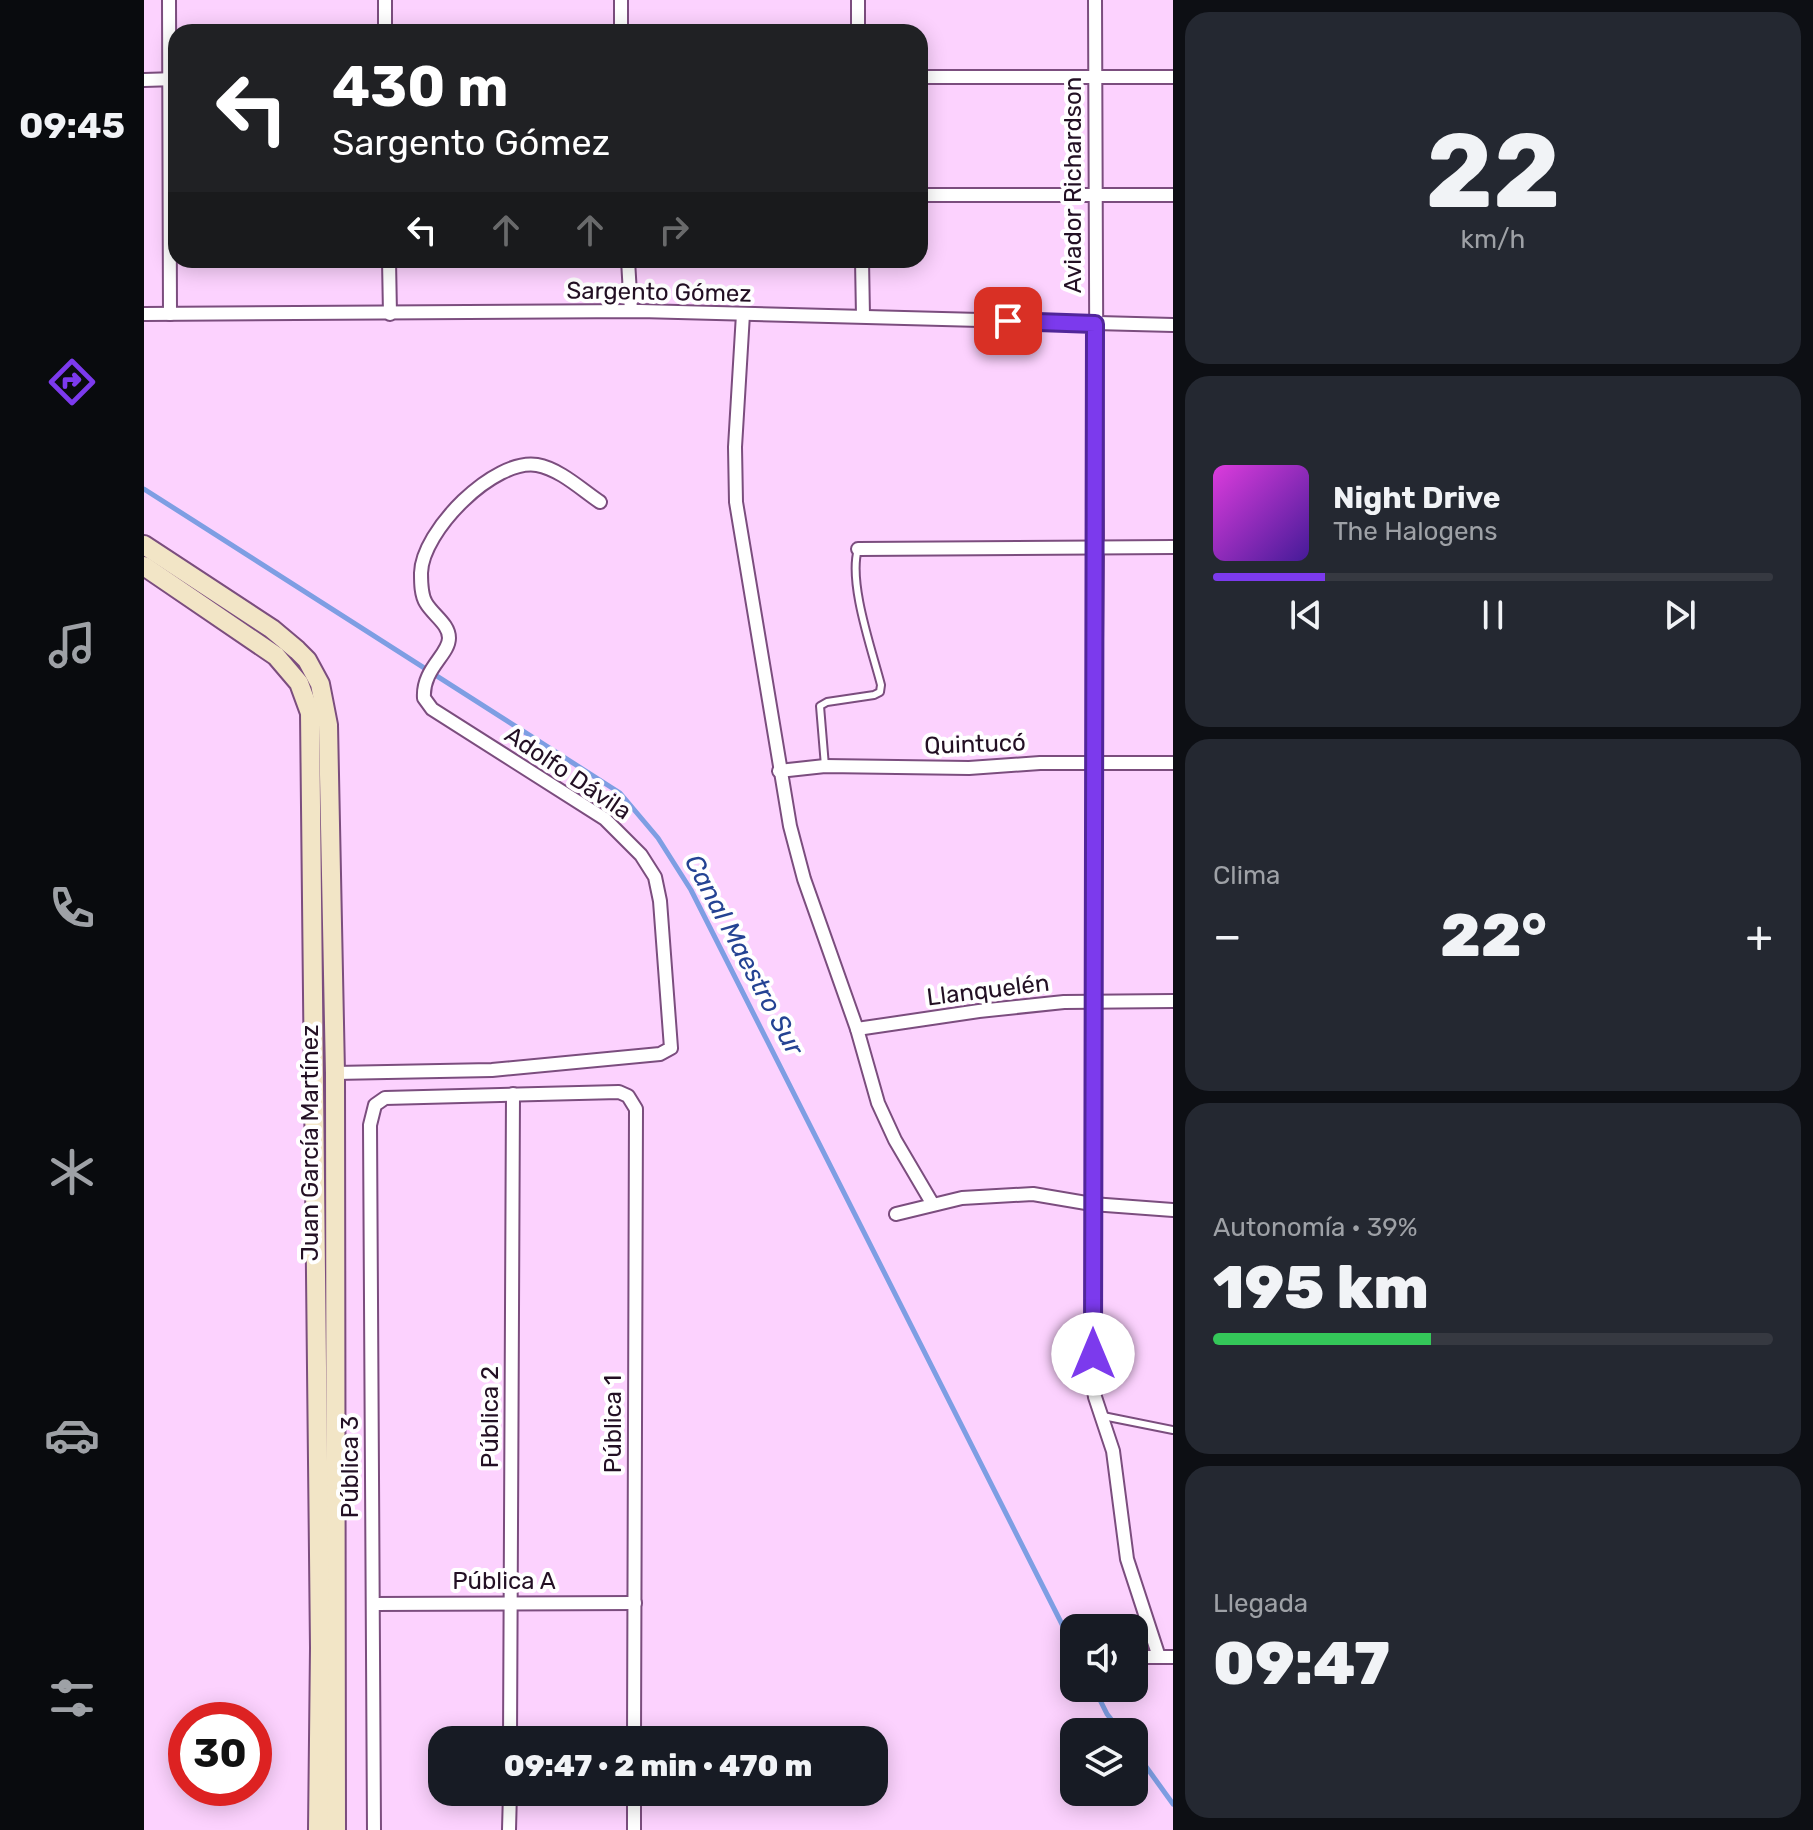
<!DOCTYPE html>
<html lang="es">
<head>
<meta charset="utf-8">
<style>
	:root { --surface:#171b24; --page:#242831; --text:#f1f3f6; --muted:#9ea1a6; --line:#363941; --accent:#7c3aed }
	body { margin:0; font-family:Rubik,sans-serif; background:var(--page); color:var(--text); height:100vh; display:flex; flex-direction:column; font-size:30px; white-space:nowrap }
	* { box-sizing:border-box; margin:0 }
	p { font-size:26px; color:var(--muted) }
	.icon { flex:none; width:44px; height:44px; fill:none; stroke:currentColor; stroke-width:2; stroke-linecap:round; stroke-linejoin:round }
	.map { position:relative; flex:1; overflow:hidden }
	.details { display:flex; flex-direction:column; gap:12px; padding:12px; background:#0d0f14; width:640px }
	.details>* { flex:none }
	.hud { position:absolute; left:24px; top:24px; width:760px; height:244px; border-radius:24px; box-shadow:0 4px 20px #0003; background:#202124; color:#fff; overflow:hidden }
	.buttons { position:absolute; left:916px; top:1614px; display:grid; gap:16px }
	.buttons a { display:grid; place-items:center; width:88px; height:88px; border-radius:16px; background:var(--surface); box-shadow:0 4px 20px #0003; font-size:40px }
	.speed { position:absolute; left:24px; top:1702px; display:flex; gap:16px; font-size:40px; font-weight:700; text-align:center }
	.speed>* { display:grid; place-content:center; width:104px; height:104px; border-radius:50%; background:var(--surface); box-shadow:0 4px 20px #0003; line-height:1 }
	.speed .limit { border:12px solid #d22; background:#fff; color:#111 }
	.pin { position:absolute; display:grid; place-items:center; width:68px; height:68px; color:#fff; margin:-34px; border-radius:16px; box-shadow:0 4px 12px #0006 }
	.me { position:absolute; width:88px; margin:-44px; rotate:0deg; stroke-linejoin:round; filter:drop-shadow(0 0 6px #0008) }
	.turn { display:flex; align-items:center; gap:28px; height:168px; padding:0 32px; font-size:36px }
	.turn .icon { width:104px; height:104px; stroke-width:2.5 }
	.turn b { display:block; font-size:56px; line-height:68px }
	.lanes { display:flex; align-items:center; height:76px; padding:0 32px; background:#0003; justify-content:center; gap:40px; direction:ltr }
	.lanes .off { opacity:.35 }
	.big { font-size:60px; font-weight:800; line-height:1.1 }
	.details .widget { flex:1; display:flex; flex-direction:column; justify-content:center; gap:12px; min-width:0; padding:0 28px; border-radius:24px; background:var(--page) }
	.details .dial { align-items:center; gap:0 }
	.dial b { font-size:104px; line-height:1 }
	.song { display:flex; align-items:center; gap:24px }
	.cover { width:96px; height:96px; border-radius:12px; background:linear-gradient(135deg,hsl(300 70% 55%),hsl(260 70% 35%)) }
	.played { height:8px; border-radius:4px; background:linear-gradient(90deg,var(--accent) 20%,var(--line) 20%) }
	.keys { display:flex; justify-content:space-around; direction:ltr }
	.heat { display:flex; justify-content:space-between; align-items:center; font-size:44px; direction:ltr }
	.charge { height:12px; border-radius:6px; background:linear-gradient(90deg,#34c759 39%,var(--line) 0) }
	.trip { position:absolute; left:284px; top:1726px; width:460px; height:80px; border-radius:24px; background:var(--surface); box-shadow:0 4px 20px #0003; font-weight:800; line-height:80px; text-align:center }
	main { display:flex; flex:1; min-height:0 }
	.tab-bar { display:flex; flex-direction:column; width:144px; justify-content:space-around; align-items:center; background:#090b0e; color:var(--muted) }
	.tab-bar .icon { width:56px; height:56px }
	.tab-bar .active { color:var(--accent) }
	.tab-bar b { font-size:36px; color:var(--text) }
	.map>svg:first-child { display:block }
	.lines { fill:none; stroke-linecap:round; stroke-linejoin:round }
	.stream { stroke:#7e9ee3; stroke-width:5 }
	.service-casing { stroke:#7b4d7e; stroke-width:10 }
	.minor-casing { stroke:#7b4d7e; stroke-width:16 }
	.secondary-casing { stroke:#7b4d7e; stroke-width:22 }
	.service { stroke:#fff; stroke-width:6 }
	.minor { stroke:#fff; stroke-width:12 }
	.secondary { stroke:#f2e5c6; stroke-width:18 }
	.route-casing { stroke:#51269a; stroke-width:20 }
	.route { stroke:#7c3aed; stroke-width:14 }
	.labels { text-anchor:middle; dominant-baseline:central; stroke-width:8; stroke-linejoin:round; paint-order:stroke }
	.street-label { font-size:24px; fill:#231024; stroke:#fff }
	.water-label { font-size:26px; font-style:italic; fill:#244393; stroke:#fff }
</style>
</head>
<body>
<main>
<nav class="tab-bar">
<b>09:45</b>
<svg class="icon active" aria-label="directions" viewBox="0 0 24 24"><path d="M12 3l9 9-9 9-9-9zM9 14v-3h6M13 9l2 2-2 2"/></svg>
<svg class="icon" aria-label="music" viewBox="0 0 24 24"><path d="M9 18V5l10-2v13"/><circle cx="6" cy="18" r="3"/><circle cx="16" cy="16" r="3"/></svg>
<svg class="icon" aria-label="phone" viewBox="0 0 24 24"><path d="M5 4h4l2 5-3 2q2 4 5 5l2-3 5 2v4C11 20 4 13 5 4z"/></svg>
<svg class="icon" aria-label="climate" viewBox="0 0 24 24"><path d="M12 3v18M4 7l16 10M4 17L20 7"/></svg>
<svg class="icon" aria-label="car" viewBox="0 0 24 24"><path d="M5 17H2v-5l4-1 3-4h7l3 4 3 1v5h-3M9 17h6M6 11h13"/><circle cx="7" cy="17" r="2"/><circle cx="17" cy="17" r="2"/></svg>
<svg class="icon" aria-label="filters" viewBox="0 0 24 24"><path d="M4 7h16M4 17h16"/><circle cx="9" cy="7" r="2"/><circle cx="15" cy="17" r="2"/></svg>
</nav>
<div class="map">
<svg width="1029" height="1830" viewBox="0 0 1029 1830">
	<rect width="100%" height="100%" fill="#fcd2fe"/>
	<g class="lines">
		<g class="stream">
			<path d="M0,489L476,793L514,838L547,890L930,1648"/>
			<path d="M950,1688L963,1714L977,1732"/>
			<path d="M990,1750L1029,1804"/>
		</g>
		<defs>
			<g id="service">
				<path d="M681,766L676,706L683,702L730,695L736,692L737,685C728,650 704,583 714,549"/>
				<path d="M959,1416L1029,1430"/>
			</g>
			<g id="minor">
				<path d="M25,0L26,314"/>
				<path d="M241,0V32"/>
				<path d="M951,0L953,549L948,1000L949,1384L951,1397L969,1451L983,1559L1015,1657"/>
				<path d="M477,32V0"/>
				<path d="M714,32V0"/>
				<path d="M776,77H1029"/>
				<path d="M0,80L32,79"/>
				<path d="M776,195H1029"/>
				<path d="M245,260L246,314"/>
				<path d="M484,260L487,311"/>
				<path d="M718,260L719,316"/>
				<path d="M0,314L496,311L1029,325"/>
				<path d="M599,314L591,447L592,502L646,826L660,879L713,1029L734,1103L751,1140L788,1203"/>
				<path d="M714,549L1029,547"/>
				<path d="M635,771L681,766L825,768L896,763H1029"/>
				<path d="M713,1029L835,1011L920,1002L1029,1001"/>
				<path d="M191,1073L348,1070L516,1054L527,1048L516,901L511,877L497,855L461,819L288,709L280,698C278,669 305,655 305,638C305,624 289,615 282,603C277,595 277,583 277,573C278,531 350,458 393,465C416,469 438,490 456,502"/>
				<path d="M752,1214L818,1198L889,1194L948,1204L1029,1210"/>
				<path d="M229,1604L491,1603"/>
				<path d="M990,1657H1029"/>
				<path d="M366,1740L369,1094"/>
				<path d="M230,1830L226,1125L231,1105L241,1098L475,1092L484,1096L492,1109L490,1740"/>
				<path d="M365,1830L366,1792"/>
				<path d="M490,1830V1792"/>
			</g>
			<g id="secondary">
				<path d="M0,545L128,629L153,650L163,660L176,684L184,725L191,1073L192,1830"/>
				<path d="M0,566L132,656L155,683L166,713L176,1648L174,1830"/>
			</g>
		</defs>
		<use href="#service" class="service-casing"/>
		<use href="#minor" class="minor-casing"/>
		<use href="#secondary" class="secondary-casing"/>
		<use href="#service" class="service"/>
		<use href="#minor" class="minor"/>
		<use href="#secondary" class="secondary"/>
	</g>
	<g class="lines">
		<defs>
			<path id="route" d="M864,321L951,324L949,1354"/>
		</defs>
		<use href="#route" class="route-casing"/>
		<use href="#route" class="route"/>
	</g>
	<g class="labels">
		<g class="street-label">
			<text transform="translate(929 185) rotate(-90)">Aviador Richardson</text>
			<text transform="translate(515 292) rotate(1)">Sargento Gómez</text>
			<text transform="translate(831 744) rotate(-2)">Quintucó</text>
			<text transform="translate(424 773) rotate(34)">Adolfo Dávila</text>
			<text transform="translate(844 990) rotate(-7)">Llanquelén</text>
			<text transform="translate(166 1143) rotate(-90)">Juan García Martínez</text>
			<text transform="translate(346 1417) rotate(-90)">Pública 2</text>
			<text transform="translate(469 1424) rotate(-90)">Pública 1</text>
			<text transform="translate(206 1467) rotate(-90)">Pública 3</text>
			<text x="360" y="1581">Pública A</text>
		</g>
		<g class="water-label">
			<text transform="translate(600 955) rotate(62)">Canal Maestro Sur</text>
		</g>
	</g>
</svg>
<div class="buttons">
<a><svg class="icon" aria-label="sound" viewBox="0 0 24 24"><path d="M4 9h4l5-4v14l-5-4H4zM17 9q2 3 0 6"/></svg></a>
<a><svg class="icon" aria-label="layers" viewBox="0 0 24 24"><path d="M12 4l9 5-9 5-9-5zM3 14l9 5 9-5"/></svg></a>
</div>
<div class="speed"><div class="limit">30</div></div>
<div class="pin" style="left:864px;top:321px;background:#d93025"><svg class="icon" aria-label="arrive" viewBox="0 0 24 24"><path d="M6 21V4h12l-3 4 3 4H6"/></svg></div>
<svg class="me" style="left:949px;top:1354px" viewBox="-20 -20 40 40"><circle r="19" fill="#fff"/><path d="M0-13L10 11 0 6-10 11z" fill="#7c3aed"/></svg>
<div class="trip">09:47 · 2 min · 470 m</div>
<div class="hud">
<div class="turn"><svg class="icon" aria-label="left" viewBox="0 0 24 24"><path d="M17 20v-9H6M10 6l-5 5 5 5"/></svg><div><b>430 m</b>Sargento Gómez</div></div>
<div class="lanes"><svg class="icon" aria-label="left" viewBox="0 0 24 24"><path d="M17 20v-9H6M10 6l-5 5 5 5"/></svg><svg class="icon off" aria-label="ahead" viewBox="0 0 24 24"><path d="M12 20V5M6 11l6-6 6 6"/></svg><svg class="icon off" aria-label="ahead" viewBox="0 0 24 24"><path d="M12 20V5M6 11l6-6 6 6"/></svg><svg class="icon off" aria-label="right" viewBox="0 0 24 24"><path d="M7 20v-9h11M14 6l5 5-5 5"/></svg></div>
</div>
</div>
<section class="details">
<div class="widget dial"><b>22</b><p>km/h</p></div>
<div class="widget">
<div class="song"><i class="cover"></i><div><b>Night Drive</b><p>The Halogens</p></div></div>
<div class="played"></div>
<div class="keys"><svg class="icon" aria-label="previous" viewBox="0 0 24 24"><path d="M18 5L8 12l10 7zM5 5v14"/></svg><svg class="icon" aria-label="pause" viewBox="0 0 24 24"><path d="M8 5v14M16 5v14"/></svg><svg class="icon" aria-label="next" viewBox="0 0 24 24"><path d="M6 5l10 7-10 7zM19 5v14"/></svg></div>
</div>
<div class="widget"><p>Clima</p>
<div class="heat"><a>−</a><b class="big">22°</b><a>+</a></div>
</div>
<div class="widget"><p>Autonomía · 39%</p><b class="big">195 km</b><div class="charge"></div></div>
<div class="widget"><p>Llegada</p><b class="big">09:47</b></div>
</section>
</main>
</body>
</html>
